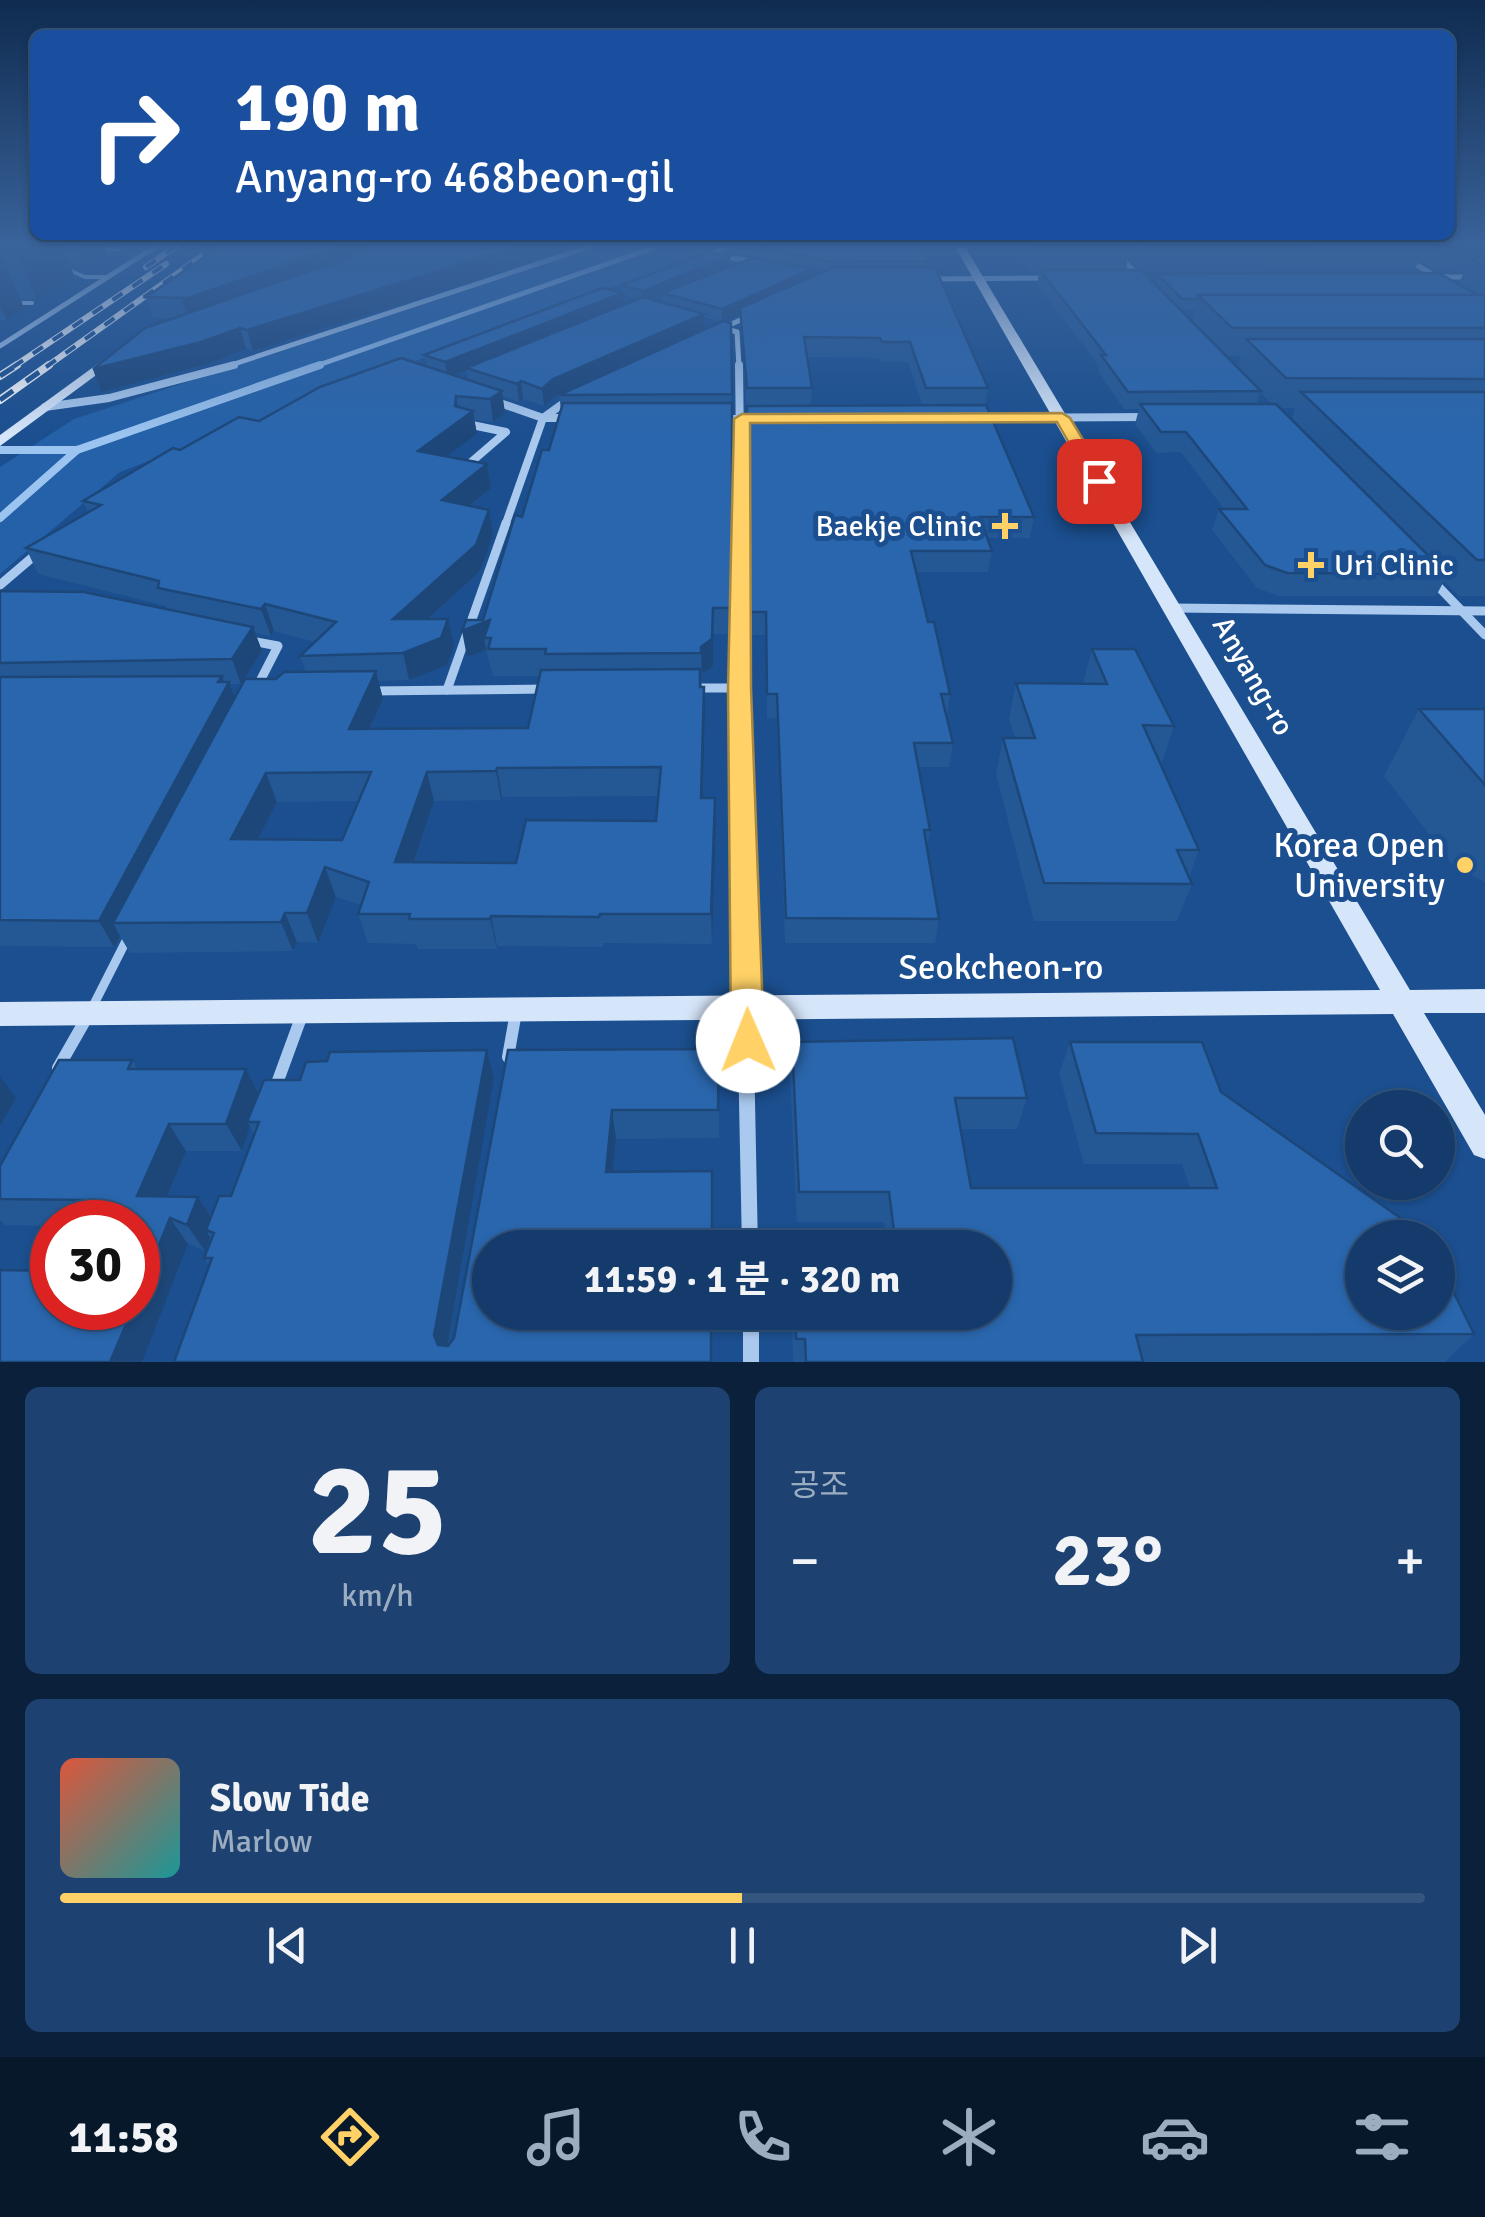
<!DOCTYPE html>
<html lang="ko">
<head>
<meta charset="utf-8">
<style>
	:root { --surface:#143b6b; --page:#1d4271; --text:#f1f3f6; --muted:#9dadc1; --line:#33557e; --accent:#ffd166 }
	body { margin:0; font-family:Signika,"Noto Sans KR",sans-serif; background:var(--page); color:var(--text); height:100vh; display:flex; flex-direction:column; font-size:38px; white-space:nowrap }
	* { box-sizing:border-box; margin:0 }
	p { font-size:32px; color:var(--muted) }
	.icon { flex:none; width:55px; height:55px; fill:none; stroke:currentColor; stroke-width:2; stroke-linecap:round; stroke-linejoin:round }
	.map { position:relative; height:1362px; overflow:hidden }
	.panel { display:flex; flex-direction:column; gap:25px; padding:25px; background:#0b203b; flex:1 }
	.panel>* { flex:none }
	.hud { position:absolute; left:30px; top:30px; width:1425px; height:210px; border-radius:15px; box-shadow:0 2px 8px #0004,0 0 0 2px var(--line); background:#1a4fa0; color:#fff; overflow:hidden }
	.controls { position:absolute; left:1345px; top:1090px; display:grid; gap:20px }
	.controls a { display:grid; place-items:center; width:110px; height:110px; border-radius:50%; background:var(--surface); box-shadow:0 2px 8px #0004,0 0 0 2px var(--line); font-size:50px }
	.speed { position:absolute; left:30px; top:1200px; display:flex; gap:20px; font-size:50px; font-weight:700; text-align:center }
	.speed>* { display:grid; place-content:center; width:130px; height:130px; border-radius:50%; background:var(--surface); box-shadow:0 2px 8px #0004,0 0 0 2px var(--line); line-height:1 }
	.speed .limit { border:15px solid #d22; background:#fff; color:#111 }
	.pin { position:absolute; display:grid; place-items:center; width:85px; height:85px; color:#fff; margin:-42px; border-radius:20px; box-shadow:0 5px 15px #0006 }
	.me { position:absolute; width:110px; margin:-55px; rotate:359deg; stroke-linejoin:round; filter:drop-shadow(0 0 8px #0008) }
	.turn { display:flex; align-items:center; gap:35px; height:210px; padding:0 40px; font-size:45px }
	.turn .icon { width:130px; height:130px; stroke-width:2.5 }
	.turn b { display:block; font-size:70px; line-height:85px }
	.big { font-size:75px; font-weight:700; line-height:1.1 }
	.panel .card { flex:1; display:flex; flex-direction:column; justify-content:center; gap:15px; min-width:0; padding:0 35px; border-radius:15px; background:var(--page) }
	.panel .dial { align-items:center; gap:0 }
	.dial b { font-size:130px; line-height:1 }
	.song { display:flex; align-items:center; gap:30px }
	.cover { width:120px; height:120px; border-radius:15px; background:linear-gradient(135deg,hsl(10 70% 55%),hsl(180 70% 35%)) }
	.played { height:10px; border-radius:5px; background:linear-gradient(90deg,var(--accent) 50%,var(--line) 50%) }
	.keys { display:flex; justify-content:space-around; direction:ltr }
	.heat { display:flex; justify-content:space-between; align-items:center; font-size:55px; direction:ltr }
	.panel .tiles { flex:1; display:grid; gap:25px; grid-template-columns:1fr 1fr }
	.card:last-child { grid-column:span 2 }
	.trip { position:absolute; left:472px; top:1230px; width:540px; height:100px; border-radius:50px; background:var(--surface); box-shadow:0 2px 8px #0004,0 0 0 2px var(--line); font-weight:700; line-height:100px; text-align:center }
	.dock { display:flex; height:160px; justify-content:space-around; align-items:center; background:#08182b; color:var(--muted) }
	.dock .icon { width:70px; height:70px }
	.dock .on { color:var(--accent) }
	.dock b { font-size:45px; color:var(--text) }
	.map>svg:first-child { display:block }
	.green { fill:#2461a8 }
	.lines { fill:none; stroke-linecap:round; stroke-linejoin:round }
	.stream-far1 { stroke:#9cc4f0; stroke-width:5 }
	.stream { stroke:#9cc4f0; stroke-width:8 }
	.lane-far2 { stroke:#a9c9ee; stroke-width:4 }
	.lane-far1 { stroke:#a9c9ee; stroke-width:9 }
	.lane { stroke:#a9c9ee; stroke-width:12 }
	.street-far4 { stroke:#a9c9ee; stroke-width:5 }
	.street-far3 { stroke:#a9c9ee; stroke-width:8 }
	.street-far2 { stroke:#a9c9ee; stroke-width:9 }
	.street-far1 { stroke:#a9c9ee; stroke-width:12 }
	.street { stroke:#a9c9ee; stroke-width:16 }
	.secondary { fill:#d6e6fa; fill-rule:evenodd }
	.rail-far1-casing { stroke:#fff; stroke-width:6 }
	.rail-casing { stroke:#fff; stroke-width:8 }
	.rail-far1 { stroke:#1b4f8f; stroke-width:4; stroke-dasharray:12; stroke-linecap:butt }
	.rail { stroke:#1b4f8f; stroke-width:5; stroke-dasharray:16; stroke-linecap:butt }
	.wall { fill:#245895; fill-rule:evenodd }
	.shaded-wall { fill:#1d4779 }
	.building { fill:#2a66ad; stroke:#1d4779; stroke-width:2.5; fill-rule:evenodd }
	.route { fill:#ffd166; stroke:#a68842; stroke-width:2.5 }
	.poi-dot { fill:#ffd166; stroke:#1b4f8f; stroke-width:4 }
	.labels { text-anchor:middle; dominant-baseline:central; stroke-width:10; stroke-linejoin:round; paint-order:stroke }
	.poi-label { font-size:30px; fill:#fff; stroke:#1b4f8f; text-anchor:end }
	.street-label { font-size:30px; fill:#fff; stroke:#1b4f8f }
	.near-poi-label { font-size:35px; fill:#fff; stroke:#1b4f8f; text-anchor:end }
	.near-street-label { font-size:35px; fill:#fff; stroke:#1b4f8f }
</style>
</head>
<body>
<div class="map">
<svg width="1485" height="1362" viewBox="0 0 1485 1362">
	<rect width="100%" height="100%" fill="#1b4f8f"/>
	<path class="green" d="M606,245H724L120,472L0,574V467L74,419Z"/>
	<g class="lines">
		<path class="stream-far1" d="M313,367L661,245"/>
		<g class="stream">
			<path d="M0,450H77L320,365"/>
			<path d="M0,518L77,450"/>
		</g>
		<g class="lane-far2">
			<path d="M99,249H119"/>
			<path d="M64,268L85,277H108"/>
			<path d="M0,303H32"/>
		</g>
		<path class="lane-far1" d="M93,1006L127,939"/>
		<g class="lane">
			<path d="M508,1057L516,1012"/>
			<path d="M58,1068L86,1019"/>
			<path d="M276,1086L302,1015"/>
		</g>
		<g class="street-far4">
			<path d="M1108,245L1143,280"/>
			<path d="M1383,245L1442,280"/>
			<path d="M720,256L757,262"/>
			<path d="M701,257L733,245"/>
			<path d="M1437,277H1485"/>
			<path d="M927,279L1050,278"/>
			<path d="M0,346L158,245"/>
			<path d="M225,367L595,245"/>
			<path d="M739,367L737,332L723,328L749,316"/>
		</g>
		<g class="street-far3">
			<path d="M739,365L741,526"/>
			<path d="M494,401L543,418H569"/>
			<path d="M45,407L109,398L234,365"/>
			<path d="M981,418L1149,417"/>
			<path d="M721,419H759"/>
			<path d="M462,470L506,432L467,424"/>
			<path d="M505,526L543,418L572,397"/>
		</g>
		<g class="street-far2">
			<path d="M1432,580L1485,635"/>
			<path d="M0,585L41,550"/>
			<path d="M1173,608L1485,611"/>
			<path d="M246,640L278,646L257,687"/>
			<path d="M695,688H739"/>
			<path d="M447,690L506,523"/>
			<path d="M370,691L548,689"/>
			<path d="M740,733L741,523"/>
		</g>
		<path class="street-far1" d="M740,731L745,1006"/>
		<g class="street">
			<path d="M745,1003L750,1248"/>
			<path d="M751,1312V1362"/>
		</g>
		<g class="secondary">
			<path d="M954,245H964L1410,990L1485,989V1013H1424L1485,1115V1159L1474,1155L1393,1014L0,1026V1002L1380,990Z"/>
			<path d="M114,352L118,353V359L0,446V435Z"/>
		</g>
		<defs>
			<g id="rail-far1">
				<path d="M146,267L178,245"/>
				<path d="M13,367L166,264"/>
				<path d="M46,367L217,245"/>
			</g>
			<g id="rail">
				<path d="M0,376L17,365"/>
				<path d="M0,400L49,365"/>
			</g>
		</defs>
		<use href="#rail-far1" class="rail-far1-casing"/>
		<use href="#rail" class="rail-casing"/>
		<use href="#rail-far1" class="rail-far1"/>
		<use href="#rail" class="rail"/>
	</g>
	<g class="wall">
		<path d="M0,245H104L107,255L84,270L72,262H69L74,276L37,300L21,299L24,309L7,320H0Z"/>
		<path d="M581,245L253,351L246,349L208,364L101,392L93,369L175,318H153L146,297L205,257L201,247Z"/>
		<path d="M732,245H920L928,261L927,267L988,388L985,405L1034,517L1030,538H987L992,551L988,572H916L928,622L950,694L947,716L953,743L949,767H918L930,830L927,847L939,919L935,943H785L777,718H767L766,635H749L747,410L740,313L724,321L731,323L732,634H713V666L702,674L701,680L705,715L703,798L716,827L712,944L603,943V947L497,946V949H418L416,944L368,943L358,914L361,905L336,897L318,943L297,942L293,951L130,953L120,936L114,947L0,946V591L167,609L166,606L38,574L26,548L88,512L83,501L180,450L259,421L427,366L424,355L622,293V285L730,264L647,298L663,303L662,293L812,269V277L825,271L732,252ZM623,294L640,299L624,305ZM704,317L722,321L704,329ZM667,346L559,395L561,410L549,450L467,657L486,650L493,676H540L528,728L370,729L383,699L378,681L409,680L447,665L454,646L429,619L480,571L493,535L470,506L491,488L487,464L447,456L477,434L474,420L493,422L505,413L502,396L519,402L523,399L544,406L555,396ZM807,357L879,358L880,362H908L923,406H811L812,388ZM467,370L468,380L454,375ZM274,631L315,642L300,656L306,672L276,679L235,698L230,684H241L262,651L255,633L271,636ZM658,796L656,821L516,863L414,862L434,801L501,800L502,797ZM359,801L342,840L258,839L277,802Z"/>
		<path d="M1010,245H1485V598L1483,596H1459L1444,581L1436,596H1279L1257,588L1212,530L1219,509H1224L1181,452L1156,453L1135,424L1139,409H1124L1098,371L1099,366L1037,285L1039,272H1030ZM1128,258L1143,272L1414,271L1419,260L1438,271L1464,272L1459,283L1479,295L1157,274L1155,284L1126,270ZM1180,310H1195L1192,322ZM1225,356H1241L1238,368ZM1260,392L1272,404H1257ZM1280,408H1295L1292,419Z"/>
		<path d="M1092,649L1174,726L1162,762H1159L1199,850L1189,877L1192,884L1177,921H1034L996,774L1003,738H1015L1009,719L1016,683H1083Z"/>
		<path d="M1419,709H1485V882L1453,865L1384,776Z"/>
		<path d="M792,1042L1027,1098L1017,1129H960L971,1188H1190L1182,1164H1084L1059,1074L1070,1042L1221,1092L1474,1334L1445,1362H793L792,1312H995L887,1247L884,1222H797L790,1074Z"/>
		<path d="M719,1049V1138L616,1139L613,1171L713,1199L490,1312H712V1362H174L209,1266L204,1258L211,1239L210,1237L205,1251L188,1244L51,1271L138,1222H52V1226L5,1225L0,1220V1166L132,1060L138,1069H246L259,1093L494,1079L448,1346L454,1338L508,1050ZM250,1126L254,1134L231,1196L211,1216L198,1197L167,1196L186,1151H242Z"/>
	</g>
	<g class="shaded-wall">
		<path d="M14,245H62L74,276L37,300Z"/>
		<path d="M75,245H104L107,255L84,270Z"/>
		<path d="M342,245H377L346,264L189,320L182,300Z"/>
		<path d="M522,245H581L253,351L247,330Z"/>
		<path d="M0,250L24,309L7,320L0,305Z"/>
		<path d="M730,256V264L643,300V291Z"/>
		<path d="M812,269V281L722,322V309Z"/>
		<path d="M623,293L624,307L466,368L467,370L447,378L445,362Z"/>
		<path d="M704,314V330L555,396L544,406L542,389L553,379Z"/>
		<path d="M240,328L246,349L208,364L101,392L93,369Z"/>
		<path d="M521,381L523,399L519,402L517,384Z"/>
		<path d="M502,391L505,413L493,422L490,399Z"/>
		<path d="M456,396L460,421L473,411L477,434L423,474L418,451L455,406Z"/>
		<path d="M487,464L491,488L446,525L442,500Z"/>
		<path d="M489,510L493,535L480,571L399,646L393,619Z"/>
		<path d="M265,604L274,631L271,636L261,609Z"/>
		<path d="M713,608V666L702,674V680L701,647Z"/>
		<path d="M448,619L454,646L447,665L409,680L403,653Z"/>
		<path d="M490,620L491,638H484L486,650L467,657L462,631Z"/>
		<path d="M253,627L262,651L241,684L232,659Z"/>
		<path d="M376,671L383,699L357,757L349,729Z"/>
		<path d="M222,676L226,687L229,682L238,707L113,923L120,936L114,947L99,921Z"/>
		<path d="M704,687L705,715L702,827L701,798Z"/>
		<path d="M497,768L502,797L501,800L496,771Z"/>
		<path d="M427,772L434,801L404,891L395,862Z"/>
		<path d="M266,773L277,802L243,868L231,839Z"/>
		<path d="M715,798L716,827L712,944L711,914Z"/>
		<path d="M325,867L336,897L318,943L307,913Z"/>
		<path d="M285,913L297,942L293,951L281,922Z"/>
		<path d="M491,916L497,946V949L490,919Z"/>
		<path d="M487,1050L494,1079L445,1360L434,1335Z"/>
		<path d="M246,1069L260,1096L247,1122L250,1126L242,1151L226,1124Z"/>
		<path d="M0,1076L16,1098L0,1126Z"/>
		<path d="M612,1110L616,1139L610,1200L606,1172Z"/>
		<path d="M169,1124L186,1151L156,1222L137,1196Z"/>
		<path d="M198,1197L215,1223L206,1230L210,1237L205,1251L187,1225Z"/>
		<path d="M170,1218L188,1244L142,1362H110L133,1308H138V1296Z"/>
		<rect x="711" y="1312" width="1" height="50"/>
	</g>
	<g class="building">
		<path d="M204,245H342L182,300L184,298L146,297L219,247H201Z"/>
		<path d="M370,245H522L247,330L240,328L201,342L93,369L145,328L353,256Z"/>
		<path d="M750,245H920L928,261L833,262Z"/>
		<path d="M1032,245H1128L1131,247L1034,248Z"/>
		<path d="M1146,245H1421L1424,246L1148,247Z"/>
		<path d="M1446,245H1485V247L1448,246Z"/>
		<path d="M710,252L730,256L643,291L622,285Z"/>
		<path d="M752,258L812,269L722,309L662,293Z"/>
		<path d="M1470,258H1485V267Z"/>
		<path d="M834,267H935L988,388H926L910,342H882L880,338L804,337L812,388H747L740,308Z"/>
		<path d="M1040,270H1141L1261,391L1128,392L1101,355H1106Z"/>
		<path d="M1439,273L1477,295H1198V299H1182L1157,274Z"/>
		<path d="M602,288L623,293L445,362L424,355Z"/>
		<path d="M1198,295H1485V328H1232Z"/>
		<path d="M643,297L704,314L553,379L542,389L521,381L517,384L466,368Z"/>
		<path d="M723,321L731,323L732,394L559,395Z"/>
		<path d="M1246,339H1485V379L1286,378Z"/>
		<path d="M401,358L502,391L490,399L456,396L455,406L473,411L418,451L487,464L442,500L489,510L476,545L393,619H448L441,638L403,653L300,656L336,622L265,604L261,609L158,588L159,581L26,548L101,505L83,501L173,448L180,450L239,417L259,421L320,387Z"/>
		<path d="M1301,392H1485V560H1477Z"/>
		<path d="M563,403H732V608H713L712,639L701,647V653L545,654L546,649H488L491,638H484L490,620L462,631L466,620H483L515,515L522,517L542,450H549Z"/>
		<path d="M1140,404H1276L1447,574L1287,573L1265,565L1219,509H1247L1186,432H1161Z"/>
		<path d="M986,405L1034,517H980L992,551H911L928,622H934L950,694H941L953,743H914L930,830H924L939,919L786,918L777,694H767L766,612H749L747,406Z"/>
		<path d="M0,591L84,592L253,627L232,659L0,663Z"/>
		<path d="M1092,649H1135L1174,726L1143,725L1199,850H1177L1192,884L1044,883L1003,738H1035L1016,683L1107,684Z"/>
		<path d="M700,669V687H704L701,798H715L711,914H600L599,917L491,916L490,919H409L410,914H358L369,882L325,867L307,913H285L281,922L113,923L245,679H276L284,672L376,671L349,729L528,728L541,670ZM661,767L656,821L526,820L516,863L395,862L427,772L496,771L497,768ZM371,772L342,840L231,839L266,773Z"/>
		<path d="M222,676L218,682H229L99,921L0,920V677Z"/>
		<path d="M1419,709H1485V785Z"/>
		<path d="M1013,1038L1027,1098H955L971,1188H1217L1198,1134L1096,1133L1070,1042H1202L1221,1092L1426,1236V1238H1362V1312H1438V1260L1474,1334L1136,1335L1143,1362H806L805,1339H796L795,1312H995V1248H792L896,1247L889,1192H799L792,1042Z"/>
		<path d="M719,1049L718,1110H612L606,1172L712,1171V1248H490V1312H711V1362H174L212,1258H204L214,1233L206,1230L219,1196H231L259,1122H247L264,1080H300L306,1062L327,1061L330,1052L487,1050L434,1335L438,1345L448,1346L454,1338L508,1050Z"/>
		<path d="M59,1060H132L128,1069H246L226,1124H169L137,1196L198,1197L187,1225L170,1218L138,1296V1222H74L85,1200L0,1199V1166Z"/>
		<path d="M52,1268V1308H133L110,1362H0V1270L51,1271Z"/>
	</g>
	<linearGradient id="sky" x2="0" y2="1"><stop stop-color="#0f2b4f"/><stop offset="0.56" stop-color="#39639b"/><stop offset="1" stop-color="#39639b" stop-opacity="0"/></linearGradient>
	<rect width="1485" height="436" fill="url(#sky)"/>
	<path class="route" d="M1062,413L1070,418L1108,481L1105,485H1093L1057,422L750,423L751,688L764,1041L759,1051L748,1055L736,1051L731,1041L728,688L734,419L742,414Z"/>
	<g class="poi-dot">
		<path d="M1000 511h10v10h10v10h-10v10h-10v-10h-10v-10h10z"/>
		<path d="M1306 550h10v10h10v10h-10v10h-10v-10h-10v-10h10z"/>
		<circle cx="1465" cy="865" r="10"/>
	</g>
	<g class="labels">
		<g class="poi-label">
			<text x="982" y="526">Baekje Clinic</text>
			<text x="1334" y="565" text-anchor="start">Uri Clinic</text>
		</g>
		<g class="street-label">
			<text transform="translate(1253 676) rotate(60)">Anyang-ro</text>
		</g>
		<g class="near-poi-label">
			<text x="1445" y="845">Korea Open<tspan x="1445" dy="40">University</tspan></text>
		</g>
		<g class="near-street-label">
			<text x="1001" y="967">Seokcheon-ro</text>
		</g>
	</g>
</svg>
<div class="controls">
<a><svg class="icon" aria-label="search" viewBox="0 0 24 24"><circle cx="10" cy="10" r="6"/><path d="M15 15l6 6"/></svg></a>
<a><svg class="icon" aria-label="layers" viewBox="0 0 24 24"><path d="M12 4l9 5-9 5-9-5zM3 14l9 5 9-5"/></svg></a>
</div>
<div class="speed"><div class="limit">30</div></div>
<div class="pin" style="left:1099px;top:481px;background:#d93025"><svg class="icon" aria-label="arrive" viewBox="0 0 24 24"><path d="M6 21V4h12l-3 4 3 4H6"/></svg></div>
<svg class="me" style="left:748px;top:1041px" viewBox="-20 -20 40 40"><circle r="19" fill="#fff"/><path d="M0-13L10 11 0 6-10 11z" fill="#ffd166"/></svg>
<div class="trip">11:59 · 1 분 · 320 m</div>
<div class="hud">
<div class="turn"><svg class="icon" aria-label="right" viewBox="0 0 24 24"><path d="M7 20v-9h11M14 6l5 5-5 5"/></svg><div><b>190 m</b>Anyang-ro 468beon-gil</div></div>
</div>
</div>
<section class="panel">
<div class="tiles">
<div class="card dial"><b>25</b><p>km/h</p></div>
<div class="card"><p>공조</p>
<div class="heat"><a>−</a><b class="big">23°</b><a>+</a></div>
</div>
<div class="card">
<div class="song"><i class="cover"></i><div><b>Slow Tide</b><p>Marlow</p></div></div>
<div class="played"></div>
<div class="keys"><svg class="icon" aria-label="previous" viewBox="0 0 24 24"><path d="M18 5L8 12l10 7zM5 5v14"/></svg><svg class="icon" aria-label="pause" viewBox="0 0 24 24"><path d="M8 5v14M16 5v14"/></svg><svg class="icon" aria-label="next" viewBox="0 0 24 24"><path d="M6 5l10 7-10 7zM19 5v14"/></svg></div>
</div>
</div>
</section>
<nav class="dock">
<b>11:58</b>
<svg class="icon on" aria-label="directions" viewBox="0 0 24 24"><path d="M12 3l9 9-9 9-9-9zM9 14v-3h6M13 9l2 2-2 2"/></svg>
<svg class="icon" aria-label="music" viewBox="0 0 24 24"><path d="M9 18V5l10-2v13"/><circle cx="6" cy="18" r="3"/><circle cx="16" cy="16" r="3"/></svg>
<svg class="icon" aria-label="phone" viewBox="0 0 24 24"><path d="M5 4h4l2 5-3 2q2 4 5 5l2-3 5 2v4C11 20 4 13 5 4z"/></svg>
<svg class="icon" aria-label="climate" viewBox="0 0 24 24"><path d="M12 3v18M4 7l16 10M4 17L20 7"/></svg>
<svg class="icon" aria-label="car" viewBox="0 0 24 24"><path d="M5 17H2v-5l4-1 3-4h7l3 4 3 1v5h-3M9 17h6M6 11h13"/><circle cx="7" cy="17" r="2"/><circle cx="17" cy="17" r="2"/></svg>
<svg class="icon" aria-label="filters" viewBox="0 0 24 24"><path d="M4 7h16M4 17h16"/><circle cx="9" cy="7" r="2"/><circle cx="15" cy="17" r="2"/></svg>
</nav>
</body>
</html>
